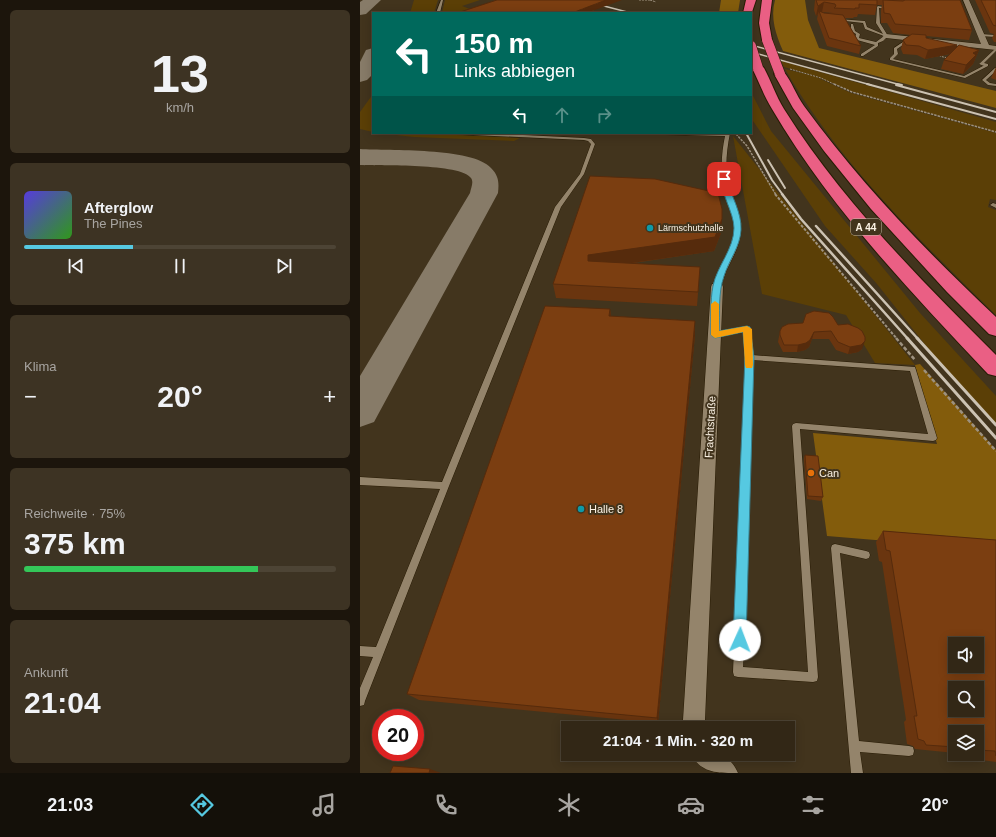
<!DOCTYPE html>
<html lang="de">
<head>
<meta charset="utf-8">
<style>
	:root { --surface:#322716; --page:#3d3323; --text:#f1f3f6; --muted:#a8a5a1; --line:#4d4435; --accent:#56c9e1 }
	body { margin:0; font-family:Helvetica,sans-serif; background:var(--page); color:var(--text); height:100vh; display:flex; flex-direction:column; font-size:15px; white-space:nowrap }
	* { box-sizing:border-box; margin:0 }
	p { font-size:13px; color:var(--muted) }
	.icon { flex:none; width:22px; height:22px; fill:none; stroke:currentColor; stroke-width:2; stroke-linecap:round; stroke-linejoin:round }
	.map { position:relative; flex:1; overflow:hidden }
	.side { display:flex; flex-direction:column; gap:10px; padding:10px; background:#1c150c; width:360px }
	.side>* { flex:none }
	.banner { position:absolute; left:12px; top:12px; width:380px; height:122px; border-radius:0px; box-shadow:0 2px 10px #0003,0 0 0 1px var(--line); background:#00695c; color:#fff; overflow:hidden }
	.buttons { position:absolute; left:588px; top:637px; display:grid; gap:8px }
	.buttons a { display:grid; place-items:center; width:36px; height:36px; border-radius:0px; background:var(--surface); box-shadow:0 2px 10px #0003,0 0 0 1px var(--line); font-size:20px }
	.speed { position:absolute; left:12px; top:709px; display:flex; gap:8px; font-size:20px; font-weight:700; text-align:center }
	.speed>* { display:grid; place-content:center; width:52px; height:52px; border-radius:50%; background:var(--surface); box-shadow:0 2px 10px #0003,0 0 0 1px var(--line); line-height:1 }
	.speed .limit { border:6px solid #d22; background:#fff; color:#111 }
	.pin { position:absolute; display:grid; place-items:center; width:34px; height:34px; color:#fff; margin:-17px; border-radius:8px; box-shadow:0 2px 6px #0006 }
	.me { position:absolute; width:44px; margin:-22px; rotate:2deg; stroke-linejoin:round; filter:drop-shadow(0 0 3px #0008) }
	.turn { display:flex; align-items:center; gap:14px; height:84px; padding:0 16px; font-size:18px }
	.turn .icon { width:52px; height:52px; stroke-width:2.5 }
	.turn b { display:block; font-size:28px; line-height:34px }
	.lanes { display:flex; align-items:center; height:38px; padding:0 16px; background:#0003; justify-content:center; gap:20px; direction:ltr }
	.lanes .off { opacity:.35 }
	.big { font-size:30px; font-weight:700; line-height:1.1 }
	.side .widget { flex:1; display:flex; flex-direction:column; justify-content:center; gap:6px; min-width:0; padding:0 14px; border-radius:6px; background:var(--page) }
	.side .dial { align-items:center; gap:0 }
	.dial b { font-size:52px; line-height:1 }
	.song { display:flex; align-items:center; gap:12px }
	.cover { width:48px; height:48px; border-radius:6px; background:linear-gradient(135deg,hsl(250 70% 55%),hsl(110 70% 35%)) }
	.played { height:4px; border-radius:2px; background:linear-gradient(90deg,var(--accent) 35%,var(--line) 35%) }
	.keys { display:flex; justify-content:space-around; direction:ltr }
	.heat { display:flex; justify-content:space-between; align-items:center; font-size:22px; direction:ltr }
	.charge { height:6px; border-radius:3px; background:linear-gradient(90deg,#34c759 75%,var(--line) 0) }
	.trip { position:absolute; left:201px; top:721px; width:234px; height:40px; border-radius:0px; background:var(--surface); box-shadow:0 2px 10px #0003,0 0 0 1px var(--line); font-weight:700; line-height:40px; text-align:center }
	.menu { display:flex; height:64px; justify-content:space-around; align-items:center; background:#141009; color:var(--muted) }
	.menu .icon { width:28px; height:28px }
	.menu .current { color:var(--accent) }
	.menu b { font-size:18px; color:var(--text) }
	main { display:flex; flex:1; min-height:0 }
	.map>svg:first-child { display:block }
	.green { fill:#5b3f06 }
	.forest { fill:#835c0c }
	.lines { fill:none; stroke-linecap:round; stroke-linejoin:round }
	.taxiway { fill:#877b68; fill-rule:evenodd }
	.service-casing { stroke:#281b04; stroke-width:1 }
	.minor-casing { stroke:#281b04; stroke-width:1 }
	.motorway-casing { stroke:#281b04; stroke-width:2 }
	.path-far3 { stroke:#9d917f; stroke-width:1; stroke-dasharray:2 1; stroke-linecap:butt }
	.path-far2 { stroke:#9d917f; stroke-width:1.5; stroke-dasharray:2.5 1; stroke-linecap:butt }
	.path-far1 { stroke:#9d917f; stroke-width:2; stroke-dasharray:3 1.5; stroke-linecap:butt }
	.path { stroke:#9d917f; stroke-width:2.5; stroke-dasharray:4 2; stroke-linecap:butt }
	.service { fill:#94846b; fill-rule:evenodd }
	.minor { fill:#94846b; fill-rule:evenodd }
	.motorway { fill:#ea5f84; fill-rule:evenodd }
	.rail-far3 { stroke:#ccc2b2; stroke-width:1.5 }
	.rail-far2 { stroke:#ccc2b2; stroke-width:2 }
	.rail-far1 { stroke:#ccc2b2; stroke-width:2.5 }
	.rail { stroke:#ccc2b2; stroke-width:3 }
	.motorway-bridge-casing { stroke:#281b04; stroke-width:11; stroke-linecap:butt }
	.motorway-bridge { stroke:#ea5f84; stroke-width:10 }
	.wall { fill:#6a350f; fill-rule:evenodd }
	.shaded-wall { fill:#562b0c }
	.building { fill:#7b3e11; stroke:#562b0c; fill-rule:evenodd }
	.route { fill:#56c9e1; stroke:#388392 }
	.slow { fill:#f59e0b }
	.culture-dot { fill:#0f9aa8; stroke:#42341d; stroke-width:1.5 }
	.food-dot { fill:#e8710a; stroke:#42341d; stroke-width:1.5 }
	.labels { text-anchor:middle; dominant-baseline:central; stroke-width:4; stroke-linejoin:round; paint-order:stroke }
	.far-poi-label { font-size:9px; fill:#fbf2e4; stroke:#42341d; text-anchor:start }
	.shield { fill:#42341d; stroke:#c4b9a8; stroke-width:1 }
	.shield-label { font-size:10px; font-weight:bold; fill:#fbf2e4 }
	.street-label { font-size:11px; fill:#fbf2e4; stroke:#42341d }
	.poi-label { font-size:11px; fill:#fbf2e4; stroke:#42341d; text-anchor:start }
</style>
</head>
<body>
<main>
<section class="side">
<div class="widget dial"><b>13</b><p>km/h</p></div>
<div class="widget">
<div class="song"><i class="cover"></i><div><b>Afterglow</b><p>The Pines</p></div></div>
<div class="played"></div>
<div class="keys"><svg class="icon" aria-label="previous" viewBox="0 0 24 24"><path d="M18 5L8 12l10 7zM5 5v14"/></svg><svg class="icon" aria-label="pause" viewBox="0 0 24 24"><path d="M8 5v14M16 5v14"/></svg><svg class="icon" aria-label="next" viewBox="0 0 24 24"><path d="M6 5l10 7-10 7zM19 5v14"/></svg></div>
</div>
<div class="widget"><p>Klima</p>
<div class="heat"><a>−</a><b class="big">20°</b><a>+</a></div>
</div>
<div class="widget"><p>Reichweite · 75%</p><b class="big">375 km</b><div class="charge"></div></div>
<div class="widget"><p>Ankunft</p><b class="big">21:04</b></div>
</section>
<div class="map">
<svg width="636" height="773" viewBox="0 0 636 773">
	<rect width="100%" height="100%" fill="#42341d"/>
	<g class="green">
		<path d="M54,0H78L74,13H50Z"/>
		<path d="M85,0H120L102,6L110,9L96,13H82Z"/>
		<path d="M421,61L636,122V132L493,92L455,76L424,67Z"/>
		<path d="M425,69L454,76L491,93L636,133V200L630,199L628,207L636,210V315C559,239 479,163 425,69Z"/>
		<path d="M391,92L411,131L560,313L636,396V425L579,362L517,284L465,226L391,118Z"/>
		<path d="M13,94V132L0,129V112Z"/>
		<path d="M17,133H55L160,138L154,141L54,137Z"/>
		<path d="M373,136L555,365L515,363L486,315L402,294Z"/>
	</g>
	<g class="forest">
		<path d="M361,0H380L378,13H359Z"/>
		<path d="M415,0H445L448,20L459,48L636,91V108L423,51C416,35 410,18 415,0Z"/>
		<path d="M560,364L636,450V550L467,536L453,433L577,444L555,365Z"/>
	</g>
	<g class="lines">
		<g class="taxiway">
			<path d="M3,0H21L6,14L0,15V2Z"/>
			<path d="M13,48V74L7,80L0,82V62L6,50Z"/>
			<path d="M0,149C29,151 112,147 131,168C139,176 139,183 138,193L14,422L0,427V376L110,193C111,188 114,182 111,178C101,163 20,166 0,165Z"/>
		</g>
		<defs>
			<g id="service">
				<path d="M81,0H83L80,13H76Z"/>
				<path d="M518,6L530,8L529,9L519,8L520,23L528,36L523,41L518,43V46L503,56H501V54L515,45L497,40L495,38L496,34L491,31V24H493L495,31L500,34L499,38L516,42L524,36L505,29L503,23L476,20L478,19L505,21L507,27L523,34L516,23L517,7Z"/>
				<path d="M620,34L636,35V37L619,36Z"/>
				<path d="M549,38L550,40L537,49L538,54L533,59L604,76L623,66H624L619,64L636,48V51L624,63L628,64V66L605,78L530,60V58L534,54V48Z"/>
				<path d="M635,68H636V71L626,80L630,83L636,84V86L628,85L622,80Z"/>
				<path d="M90,133H121L224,138L231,139L235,144L224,174L201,207L89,486L5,701L4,705L0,706V688L13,657L0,656V646L16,647L80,489L0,485V477L82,482L195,207L220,174L231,144L228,141L224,140L92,134Z"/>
				<path d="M284,133H370C366,153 364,175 371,195C374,205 380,216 381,227C381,243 373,257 366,271C364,277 362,283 359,288H355L354,287C361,268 374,250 375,230C376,217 369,206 366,194C360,175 361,155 365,136L286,134Z"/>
				<path d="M633,203L636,204V208L630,205Z"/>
				<path d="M387,327L390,329L392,355L555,367L577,438L576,440L573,441L440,429L458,677L457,681L453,682L378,677L374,676L373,672L386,357L384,332L355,337L352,335L355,333ZM392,360L550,371L568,434L436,423L433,424L432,426L448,672L383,667Z"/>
				<path d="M475,544L506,551L509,552L510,555L509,558L506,559L480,553L499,741L549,746L553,747L554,751L553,755L549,756L500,752L503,773H491L471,548L472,545Z"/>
			</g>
			<g id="minor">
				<path d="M603,0H609L629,45L636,46V50L526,38L522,36L526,34L621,44Z"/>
				<path d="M357,283L362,284L363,287L345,720L347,728H325L323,720L351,287L352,284Z"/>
				<path d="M331,754C352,754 368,750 378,773C356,773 341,773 331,754Z"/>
			</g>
			<g id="motorway">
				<path d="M386,0H396L391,15V13H383Z"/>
				<path d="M402,0H412L409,23L412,40L407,43L402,40L399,23Z"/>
				<path d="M398,65L402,66L404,68C411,81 416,96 424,109C482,201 559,278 636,355V376L628,374C550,291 470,208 412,109C404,96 399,82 392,68L394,66Z"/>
				<path d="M420,71L424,72C432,82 436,95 444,106C500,183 567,252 636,317V336L629,334L587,292L511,209L464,151L433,108L414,74L416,72Z"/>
			</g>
		</defs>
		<use href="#service" class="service-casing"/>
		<use href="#minor" class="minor-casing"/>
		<use href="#motorway" class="motorway-casing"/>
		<g class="path-far3">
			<path d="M279,0H290"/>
			<path d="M290,0L296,2"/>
			<path d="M578,49L589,50L597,53V56C589,59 581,58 574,52Z"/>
			<path d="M430,69L461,78L476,85"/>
		</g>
		<g class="path-far2">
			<path d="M474,84L492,92L636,132"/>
			<path d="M376,134L387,146L416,195"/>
		</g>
		<path class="path-far1" d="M415,194L537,339"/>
		<g class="path">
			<path d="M536,338L555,360"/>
			<path d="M564,370L636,451"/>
		</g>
		<use href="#service" class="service"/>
		<use href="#minor" class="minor"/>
		<use href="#motorway" class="motorway"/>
		<g class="rail-far3">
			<path d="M221,0L271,13"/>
			<path d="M222,9L239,13"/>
			<path d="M391,45L541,85"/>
			<path d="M391,52L511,85"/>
		</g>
		<g class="rail-far2">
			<path d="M507,84L636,119"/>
			<path d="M537,84L542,85"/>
			<path d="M536,85L636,112"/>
			<path d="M386,133L412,180L423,195"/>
			<path d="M408,160L425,188"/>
		</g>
		<g class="rail-far1">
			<path d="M422,194L441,219L548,339"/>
			<path d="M456,226L558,339"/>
		</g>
		<g class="rail">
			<path d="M547,338L636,438"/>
			<path d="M557,338L636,425"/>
		</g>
		<defs>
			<g id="motorway-bridge">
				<path d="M407,40L420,74"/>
				<path d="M391,46L398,68"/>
			</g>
		</defs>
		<use href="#motorway-bridge" class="motorway-bridge-casing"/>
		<use href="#motorway-bridge" class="motorway-bridge"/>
	</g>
	<g class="wall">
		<path d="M455,0H600L612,30L609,40L566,36V38L596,48L619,50L613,64L603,74L581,69L584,60L590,54L565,59L557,55L543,54L541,49L543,40L551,35L533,33L527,23H521V10L522,5H517L515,15L498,14L497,17H494L493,18H485L501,46L499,54L467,46L457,19L458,14L456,16L454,10ZM462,12L473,13H464Z"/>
		<path d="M615,0H636V42H634L632,38L634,34L630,33Z"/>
		<path d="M636,67V80L631,78Z"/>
		<path d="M361,233L354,251L267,264L339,281L337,306L196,298L193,284Z"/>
		<path d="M250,309L251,316L335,321V335L298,723L59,700L47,694Z"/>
		<path d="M478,325L502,349L498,352L488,354L476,350L469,339H452L449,347L445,350L437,352H423L418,342L420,331Z"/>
		<path d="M445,455L463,497L461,501L447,499L444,458Z"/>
		<path d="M523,531L636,540V762L622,760L621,756L602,754H617V732H595V753L555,749L553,746L547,744L544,722L546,720L522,562L519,561L516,542Z"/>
	</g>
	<g class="shaded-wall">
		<path d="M246,0H262L227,13H212Z"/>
		<path d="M464,2L462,12L460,13L459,11L458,14L456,16L458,6Z"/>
		<path d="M597,45L594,53L565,59L568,50Z"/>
		<path d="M619,50L613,64L603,74L606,65L613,53Z"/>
		<path d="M362,219L361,233L354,251L230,269L228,261V255Z"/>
		<path d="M250,309L252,323L249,316Z"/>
		<path d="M335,321V335L298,723L297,718Z"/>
		<path d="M454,332L452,339L449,347L445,350L437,352L438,345Z"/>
		<path d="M505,341L502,349L498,352L488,354L490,347Z"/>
		<path d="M70,769L81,773H69Z"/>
	</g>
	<g class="building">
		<path d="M137,0H246L212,13H213H97Z"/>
		<path d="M456,0H517V5L499,4V8H495V9L474,8L476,6L475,4L464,2L458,6Z"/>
		<path d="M523,0L543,1L545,0H600L612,30L535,24L530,14L524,13Z"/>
		<path d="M621,0H636V26L633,25Z"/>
		<path d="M459,11L464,13L483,15L501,46L469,38Z"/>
		<path d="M552,34L566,35V38L597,45L568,50L559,46L546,45L543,40Z"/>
		<path d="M599,45L619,50L613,53L616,55L606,65L584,60Z"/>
		<path d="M230,176L295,179L358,193L362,209V219L355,237L228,255V261L340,267L338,292L193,284Z"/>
		<path d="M185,306L250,309L249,316L335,321L297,718L47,694Z"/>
		<path d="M454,311L469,313L473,317L478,325L488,324L498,328L502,331L505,337V341L501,345L490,347L478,342L471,331L454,332L450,340L446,343L438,345H424L420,335V331L422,327L428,324L443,323L446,314Z"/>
		<path d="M445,455L458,456L463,497L448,496Z"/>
		<path d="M523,531L636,540V756L635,751L617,750V732H595V747L566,745L564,741L558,739L554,716H557L530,551L526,550ZM595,644H617V666H595ZM595,688H617V710H595Z"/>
		<path d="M33,766L70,769L69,773H30Z"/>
	</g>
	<path class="route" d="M362,178L367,179C371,196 382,213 381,230C380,247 369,260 364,276C358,293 360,313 359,331L387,326L390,327L394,357L386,640L384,645L380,646L375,645L373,640L385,357L383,332L355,338L351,335C351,319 350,301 353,286C357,266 374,249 374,228C374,212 359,191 362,178Z"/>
	<path class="slow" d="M355,301L359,304V331L387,326L392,329L393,365L392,368H386L385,365L383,332L355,338L351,335V304Z"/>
	<g class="culture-dot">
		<circle cx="290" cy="228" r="4"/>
		<circle cx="221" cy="509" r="4"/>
	</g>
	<circle class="food-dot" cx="451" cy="473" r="4"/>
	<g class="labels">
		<g class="far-poi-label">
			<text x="298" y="228">Lärmschutzhalle</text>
		</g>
		<rect class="shield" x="491" y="219" width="30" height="16" rx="3"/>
		<g class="shield-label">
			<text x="506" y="227">A 44</text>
		</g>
		<g class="street-label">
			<text transform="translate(350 427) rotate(-87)">Frachtstraße</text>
		</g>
		<g class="poi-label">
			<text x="459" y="473">Can</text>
			<text x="229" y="509">Halle 8</text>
		</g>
	</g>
</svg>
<div class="buttons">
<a><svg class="icon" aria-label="sound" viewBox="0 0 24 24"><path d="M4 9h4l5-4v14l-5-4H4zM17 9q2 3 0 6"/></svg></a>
<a><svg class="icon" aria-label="search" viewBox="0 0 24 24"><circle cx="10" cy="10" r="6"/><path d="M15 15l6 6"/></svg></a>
<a><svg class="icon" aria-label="layers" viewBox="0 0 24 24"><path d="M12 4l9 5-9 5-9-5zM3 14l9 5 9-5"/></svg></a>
</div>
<div class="speed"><div class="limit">20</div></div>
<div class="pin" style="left:364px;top:179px;background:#d93025"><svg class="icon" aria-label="arrive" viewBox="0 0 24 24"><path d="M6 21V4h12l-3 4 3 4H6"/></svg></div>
<svg class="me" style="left:380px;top:640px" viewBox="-20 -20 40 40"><circle r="19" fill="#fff"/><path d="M0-13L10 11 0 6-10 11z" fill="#56c9e1"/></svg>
<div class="trip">21:04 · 1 Min. · 320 m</div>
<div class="banner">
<div class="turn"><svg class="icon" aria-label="left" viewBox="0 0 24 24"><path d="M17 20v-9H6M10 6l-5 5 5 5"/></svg><div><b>150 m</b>Links abbiegen</div></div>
<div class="lanes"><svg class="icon" aria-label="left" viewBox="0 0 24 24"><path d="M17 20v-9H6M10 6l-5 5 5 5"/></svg><svg class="icon off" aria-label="ahead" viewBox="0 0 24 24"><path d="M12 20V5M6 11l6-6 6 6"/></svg><svg class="icon off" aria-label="right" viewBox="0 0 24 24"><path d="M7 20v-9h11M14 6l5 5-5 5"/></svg></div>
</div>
</div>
</main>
<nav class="menu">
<b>21:03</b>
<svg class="icon current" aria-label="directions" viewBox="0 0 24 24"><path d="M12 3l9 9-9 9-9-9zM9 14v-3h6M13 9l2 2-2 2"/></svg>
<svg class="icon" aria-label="music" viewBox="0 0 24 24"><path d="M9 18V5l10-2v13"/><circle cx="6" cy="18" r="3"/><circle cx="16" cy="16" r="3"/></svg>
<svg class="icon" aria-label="phone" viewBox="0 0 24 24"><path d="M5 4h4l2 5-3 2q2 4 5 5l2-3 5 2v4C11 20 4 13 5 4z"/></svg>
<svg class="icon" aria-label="climate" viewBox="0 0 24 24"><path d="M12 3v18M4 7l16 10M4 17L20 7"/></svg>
<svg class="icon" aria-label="car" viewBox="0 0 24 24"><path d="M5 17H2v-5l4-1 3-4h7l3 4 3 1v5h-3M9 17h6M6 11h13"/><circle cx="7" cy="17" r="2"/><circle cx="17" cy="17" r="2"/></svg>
<svg class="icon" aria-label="filters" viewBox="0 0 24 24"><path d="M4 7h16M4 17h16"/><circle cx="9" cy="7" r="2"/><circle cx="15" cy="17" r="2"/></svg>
<b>20°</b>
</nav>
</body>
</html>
